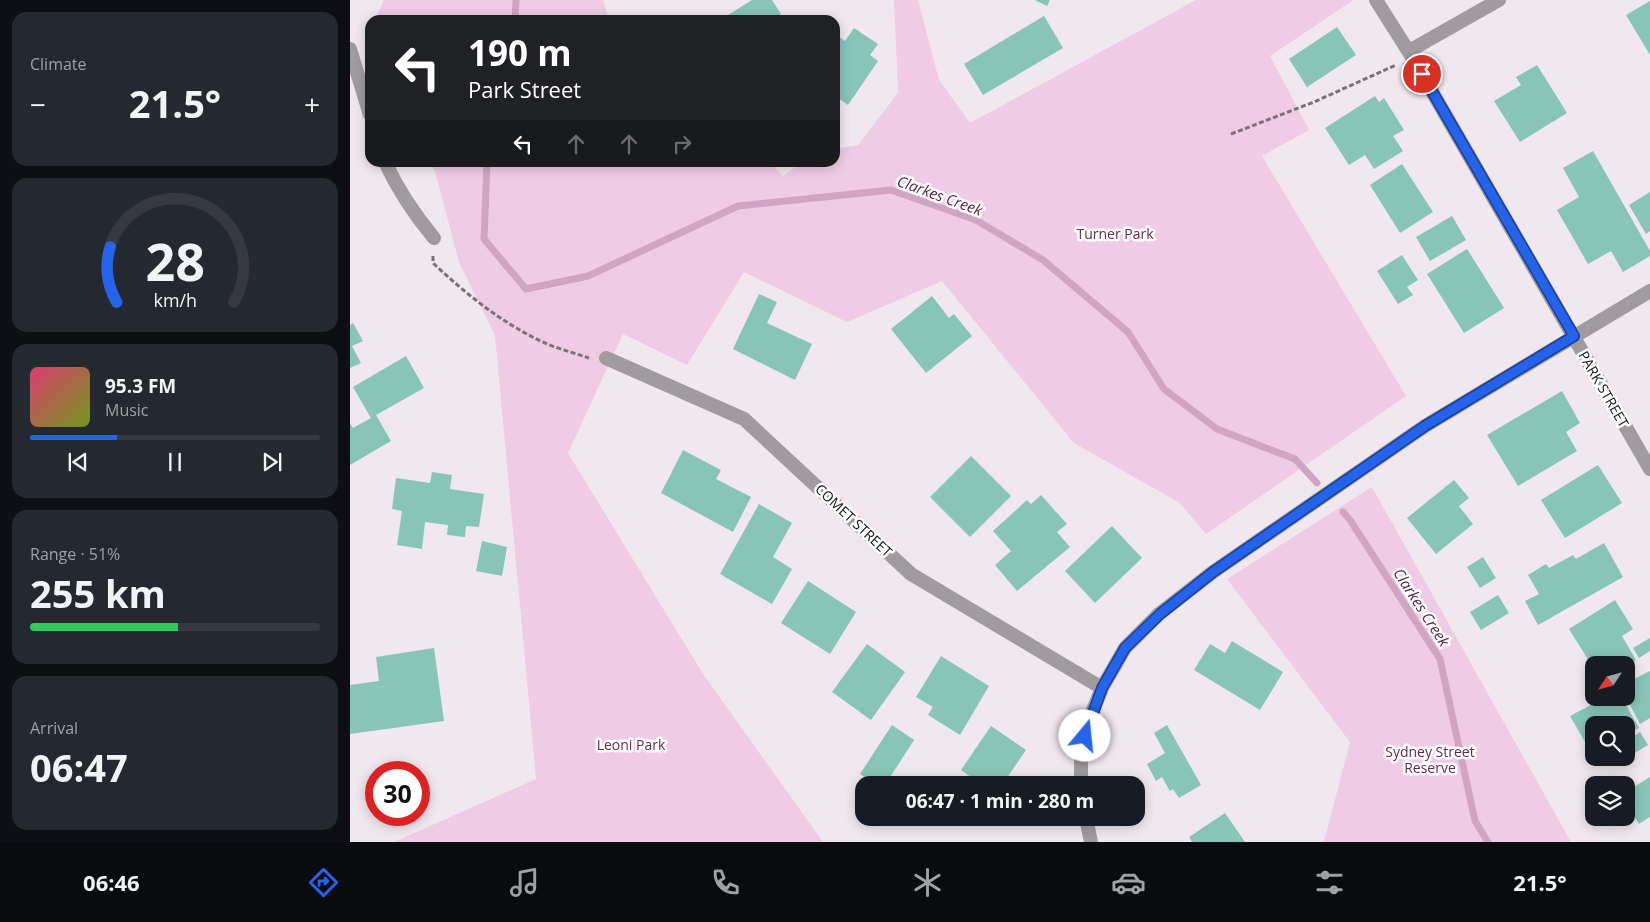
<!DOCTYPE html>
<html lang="en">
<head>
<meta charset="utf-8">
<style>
	:root { --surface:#171b24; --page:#242831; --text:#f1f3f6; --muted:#9ea1a6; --line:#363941; --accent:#2563eb }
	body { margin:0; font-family:"Open Sans",sans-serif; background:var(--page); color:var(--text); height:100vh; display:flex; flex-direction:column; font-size:19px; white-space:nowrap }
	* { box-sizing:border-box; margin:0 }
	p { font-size:16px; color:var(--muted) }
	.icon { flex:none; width:28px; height:28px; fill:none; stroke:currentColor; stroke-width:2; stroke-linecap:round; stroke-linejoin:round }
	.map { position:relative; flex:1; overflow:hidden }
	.details { display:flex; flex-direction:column; gap:12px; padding:12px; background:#0d0f14; width:350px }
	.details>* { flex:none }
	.banner { position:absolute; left:15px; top:15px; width:475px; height:152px; border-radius:15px; box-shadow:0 2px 12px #0003; background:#202124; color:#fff; overflow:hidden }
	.needle { width:32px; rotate:234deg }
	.controls { position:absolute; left:1235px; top:656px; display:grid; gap:10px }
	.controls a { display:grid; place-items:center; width:50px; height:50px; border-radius:10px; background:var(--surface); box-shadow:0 2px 12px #0003; font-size:25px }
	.speed { position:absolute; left:15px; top:761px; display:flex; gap:10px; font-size:25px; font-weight:700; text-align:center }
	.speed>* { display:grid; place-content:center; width:65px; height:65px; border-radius:50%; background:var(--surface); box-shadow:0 2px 12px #0003; line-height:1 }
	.speed .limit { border:8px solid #d22; background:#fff; color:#111 }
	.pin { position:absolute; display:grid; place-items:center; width:42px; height:42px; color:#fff; margin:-21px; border:2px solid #fff; border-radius:50%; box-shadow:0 1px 5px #0007 }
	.me { position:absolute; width:55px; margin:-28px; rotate:17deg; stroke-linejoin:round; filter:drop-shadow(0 0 4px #0008) }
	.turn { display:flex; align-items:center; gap:18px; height:105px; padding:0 20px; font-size:22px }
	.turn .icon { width:65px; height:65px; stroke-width:2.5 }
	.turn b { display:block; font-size:35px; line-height:42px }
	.lanes { display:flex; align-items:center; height:48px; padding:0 20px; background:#0003; justify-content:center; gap:25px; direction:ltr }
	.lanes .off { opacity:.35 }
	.big { font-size:38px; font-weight:700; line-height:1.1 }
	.details .widget { flex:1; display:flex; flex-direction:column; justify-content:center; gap:8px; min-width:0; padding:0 18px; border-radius:15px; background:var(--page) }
	.details .dial { align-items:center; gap:0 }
	.dial svg { height:130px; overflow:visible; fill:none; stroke:var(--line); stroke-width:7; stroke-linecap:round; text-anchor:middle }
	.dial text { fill:var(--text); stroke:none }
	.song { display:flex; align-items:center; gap:15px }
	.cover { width:60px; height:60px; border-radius:8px; background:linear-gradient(135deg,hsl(340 70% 55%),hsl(80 70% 35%)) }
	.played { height:5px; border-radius:2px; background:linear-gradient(90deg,var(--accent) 30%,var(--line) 30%) }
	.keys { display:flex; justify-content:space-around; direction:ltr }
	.heat { display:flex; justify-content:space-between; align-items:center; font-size:28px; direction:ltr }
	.charge { height:8px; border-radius:4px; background:linear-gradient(90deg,#34c759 51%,var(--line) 0) }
	.trip { position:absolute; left:505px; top:776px; width:290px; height:50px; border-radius:15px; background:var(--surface); box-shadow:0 2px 12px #0003; font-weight:700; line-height:50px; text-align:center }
	.tabs { display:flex; height:80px; justify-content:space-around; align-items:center; background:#090b0e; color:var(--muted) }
	.tabs .icon { width:35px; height:35px }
	.tabs .active { color:var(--accent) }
	.tabs b { font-size:22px; color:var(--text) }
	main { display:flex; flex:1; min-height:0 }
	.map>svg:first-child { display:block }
	.green { fill:#efcbe5 }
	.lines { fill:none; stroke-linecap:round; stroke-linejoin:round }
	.stream { stroke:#d0a5c4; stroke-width:7 }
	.building { fill:#88c5b9 }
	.path { stroke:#797377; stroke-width:3; stroke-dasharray:5 2.5; stroke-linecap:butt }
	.minor { stroke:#9f9b9e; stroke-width:14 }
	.route-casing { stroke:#184099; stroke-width:12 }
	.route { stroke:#2563eb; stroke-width:9 }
	.labels { text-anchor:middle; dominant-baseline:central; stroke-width:5; stroke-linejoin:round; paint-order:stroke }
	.park-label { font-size:14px; fill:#602b54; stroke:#fff }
	.street-label { font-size:14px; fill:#151214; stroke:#fff }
	.water-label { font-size:15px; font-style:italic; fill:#521d46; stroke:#fff }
</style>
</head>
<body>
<main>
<section class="details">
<div class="widget"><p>Climate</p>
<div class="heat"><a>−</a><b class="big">21.5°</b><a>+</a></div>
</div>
<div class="widget dial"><svg viewBox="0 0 100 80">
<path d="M14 69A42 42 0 1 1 86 69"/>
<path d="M14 69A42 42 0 0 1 10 35" stroke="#2563eb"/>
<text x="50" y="56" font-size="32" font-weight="700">28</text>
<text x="50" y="72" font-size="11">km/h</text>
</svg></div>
<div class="widget">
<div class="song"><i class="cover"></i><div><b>95.3 FM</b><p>Music</p></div></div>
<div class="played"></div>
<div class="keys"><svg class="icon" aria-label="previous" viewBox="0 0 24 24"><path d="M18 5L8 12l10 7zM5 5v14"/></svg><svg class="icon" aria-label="pause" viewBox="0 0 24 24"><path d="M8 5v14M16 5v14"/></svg><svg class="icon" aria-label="next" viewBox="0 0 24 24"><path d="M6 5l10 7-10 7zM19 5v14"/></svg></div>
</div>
<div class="widget"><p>Range · 51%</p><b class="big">255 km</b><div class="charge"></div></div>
<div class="widget"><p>Arrival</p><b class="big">06:47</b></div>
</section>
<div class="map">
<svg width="1300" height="842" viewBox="0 0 1300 842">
	<rect width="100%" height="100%" fill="#f1e7ee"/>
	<g class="green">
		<path d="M34,0H253L259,20H25Z"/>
		<path d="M544,0H568L589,80L620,123L846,0H1002V1L920,56L959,130L912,156L1056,396L856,534L830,503L724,443L592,281L497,322L394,272L337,365L273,334L218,453L353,674L473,842H44L186,779L145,335L109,262L85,171L80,163L420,162L433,176L451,163L485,162V149L508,145L548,93Z"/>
		<path d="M1022,487L1221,842H974L1000,742L877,579Z"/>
	</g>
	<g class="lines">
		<g class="stream">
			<path d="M165,20L166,0"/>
			<path d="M137,162L134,239L176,289L238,276L388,206L541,190L626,220L693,260L778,332L814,389L867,429L945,459L967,483"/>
			<path d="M993,512L1000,520L1090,659L1125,821L1138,842"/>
		</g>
	</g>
	<g class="building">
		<path d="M402,0H422L431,14L422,20H370Z"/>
		<path d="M685,0H700L697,6Z"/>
		<path d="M1300,1V55L1276,15Z"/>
		<path d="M694,16L713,48L633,95L614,64Z"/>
		<path d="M987,27L1006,55L957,87L939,59Z"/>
		<path d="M504,28L528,44L520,55L528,61L498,105L485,96V34L495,41Z"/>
		<path d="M1187,65L1217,113L1170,142L1144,101L1171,85L1166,77Z"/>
		<path d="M1025,96L1029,102L1034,98L1054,130L1043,136L1053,151L1024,169L1015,155L999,165L975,128Z"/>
		<path d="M1243,151L1300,251V256L1273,272L1261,251L1238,264L1207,210L1229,197L1213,168Z"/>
		<path d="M1052,164L1083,212L1050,233L1020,185Z"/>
		<path d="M1300,192V231L1296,234L1279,205Z"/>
		<path d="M1102,216L1116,240L1080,261L1066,237Z"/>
		<path d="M1117,249L1154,308L1114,333L1077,274Z"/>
		<path d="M1052,255L1068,280L1057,287L1063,295L1048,304L1027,271Z"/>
		<path d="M409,294L427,302L417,323L462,344L445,380L383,349Z"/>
		<path d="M582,296L599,318L604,314L622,336L576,373L541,329Z"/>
		<path d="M3,323L13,341L2,346L11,363L0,368V325Z"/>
		<path d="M56,356L74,388L26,415L41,441L0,465V423L3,428L21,418L3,387Z"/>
		<path d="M1212,391L1230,423L1216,432L1227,451L1168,486L1137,435Z"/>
		<path d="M333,450L371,470L366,479L401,497L383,532L311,493Z"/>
		<path d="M621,456L661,496L620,537L580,497Z"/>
		<path d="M1248,465L1272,503L1215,538L1191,500Z"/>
		<path d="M82,472L102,475L100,489L134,494L129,527L116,526L115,537L97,535L98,525L75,522L72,549L47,545L52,511L42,509L46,478L80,483Z"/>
		<path d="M1104,480L1119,498L1109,506L1123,524L1086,554L1057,518Z"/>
		<path d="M691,495L717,524L707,532L720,547L667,591L645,565L661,551L643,531L677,500L681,504Z"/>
		<path d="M409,504L442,523L423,557L442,569L422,604L370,574Z"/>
		<path d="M762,526L792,558L745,603L715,571Z"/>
		<path d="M132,541L157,547L152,576L126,571Z"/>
		<path d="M1254,543L1273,577L1188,625L1175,601L1189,594L1178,575L1196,564L1199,568L1223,555L1226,559Z"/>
		<path d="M1133,557L1146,578L1130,588L1117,567Z"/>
		<path d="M458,581L506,612L480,654L431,623Z"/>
		<path d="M1148,595L1159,613L1131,630L1120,612Z"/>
		<path d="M1265,600L1283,629L1272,636L1286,660L1277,665H1244V669L1219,629Z"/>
		<path d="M1300,638V651L1289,658L1283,648Z"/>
		<path d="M882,641L933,672L910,710L844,670L860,644L875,653Z"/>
		<path d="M517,644L555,672L521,720L482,692Z"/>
		<path d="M84,648L94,721L0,734V685L29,681L26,657Z"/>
		<path d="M591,656L639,686L610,735L578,715L583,707L566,697Z"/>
		<path d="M1300,671V718L1290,724L1276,697V683Z"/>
		<path d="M1254,698H1272L1289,728L1276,735V725H1244V753L1242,754L1220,716Z"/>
		<path d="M542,725L564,740L535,785H527L510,774Z"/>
		<path d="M817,725L851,785L829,798L823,789L820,791L812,777L806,781L797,764L815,753L804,733Z"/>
		<path d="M641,726L676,750L652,785H632L611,770Z"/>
		<path d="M1290,732L1298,745L1273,760L1271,758H1276V741Z"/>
		<path d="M1300,777V817L1289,824L1276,803V792Z"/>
		<path d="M875,813L895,842H842L839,837Z"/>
	</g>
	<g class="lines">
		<g class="path">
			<path d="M881,134L964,102L1046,65"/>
			<path d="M83,256V263C116,294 153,324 195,343C209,349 224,353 239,358"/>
		</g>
		<g class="minor">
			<path d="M1026,0L1062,57L1300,469"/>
			<path d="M0,49L20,115"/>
			<path d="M1059,51L1149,0"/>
			<path d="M35,162C48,190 64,214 84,238"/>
			<path d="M256,358L394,419L561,574L752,688"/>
			<path d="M731,785V752L739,720L752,688L775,648L809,614L863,572L1075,426L1300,291"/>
			<path d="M736,818L741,842"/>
		</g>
	</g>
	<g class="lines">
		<defs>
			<path id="route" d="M735,736L752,688L775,648L810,614L863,572L1075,426L1224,336L1072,74"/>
		</defs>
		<use href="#route" class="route-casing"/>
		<use href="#route" class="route"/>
	</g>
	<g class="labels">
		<g class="park-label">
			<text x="765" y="233">Turner Park</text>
			<text x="281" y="744">Leoni Park</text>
			<text x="1080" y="751">Sydney Street<tspan x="1080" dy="16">Reserve</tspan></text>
		</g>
		<g class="street-label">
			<text transform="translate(1254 389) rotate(60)">PARK STREET</text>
			<text transform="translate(504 520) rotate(43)">COMET STREET</text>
		</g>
		<g class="water-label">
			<text transform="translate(590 195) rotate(20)">Clarkes Creek</text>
			<text transform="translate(1072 607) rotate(57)">Clarkes Creek</text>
		</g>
	</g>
</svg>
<div class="controls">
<a><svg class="needle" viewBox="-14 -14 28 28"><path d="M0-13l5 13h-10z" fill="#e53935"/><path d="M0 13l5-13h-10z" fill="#9ea1a6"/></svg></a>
<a><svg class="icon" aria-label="search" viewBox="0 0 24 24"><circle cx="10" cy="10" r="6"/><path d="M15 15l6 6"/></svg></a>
<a><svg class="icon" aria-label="layers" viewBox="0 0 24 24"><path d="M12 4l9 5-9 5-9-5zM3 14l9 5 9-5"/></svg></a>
</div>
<div class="speed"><div class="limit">30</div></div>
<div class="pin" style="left:1072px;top:74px;background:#d93025"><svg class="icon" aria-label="arrive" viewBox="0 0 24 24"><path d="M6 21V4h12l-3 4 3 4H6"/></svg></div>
<svg class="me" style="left:735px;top:736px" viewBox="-20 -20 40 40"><circle r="19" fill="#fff"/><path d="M0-13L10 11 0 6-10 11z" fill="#2563eb"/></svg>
<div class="trip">06:47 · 1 min · 280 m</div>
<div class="banner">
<div class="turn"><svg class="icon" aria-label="left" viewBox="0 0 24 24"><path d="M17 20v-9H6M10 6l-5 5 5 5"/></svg><div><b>190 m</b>Park Street</div></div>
<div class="lanes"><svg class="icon" aria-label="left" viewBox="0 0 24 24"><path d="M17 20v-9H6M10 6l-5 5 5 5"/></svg><svg class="icon off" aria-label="ahead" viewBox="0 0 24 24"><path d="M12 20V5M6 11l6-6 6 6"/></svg><svg class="icon off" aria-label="ahead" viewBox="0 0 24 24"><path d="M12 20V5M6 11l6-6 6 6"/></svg><svg class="icon off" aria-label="right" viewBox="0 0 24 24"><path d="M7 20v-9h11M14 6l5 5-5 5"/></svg></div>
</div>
</div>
</main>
<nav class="tabs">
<b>06:46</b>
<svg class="icon active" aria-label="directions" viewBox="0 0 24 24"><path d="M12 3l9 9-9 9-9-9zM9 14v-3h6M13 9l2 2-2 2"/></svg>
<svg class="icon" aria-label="music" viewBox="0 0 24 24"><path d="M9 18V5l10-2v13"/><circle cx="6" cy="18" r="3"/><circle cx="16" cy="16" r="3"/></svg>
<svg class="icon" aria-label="phone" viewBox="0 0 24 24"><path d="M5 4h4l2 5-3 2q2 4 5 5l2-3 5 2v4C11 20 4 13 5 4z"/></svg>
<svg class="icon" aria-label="climate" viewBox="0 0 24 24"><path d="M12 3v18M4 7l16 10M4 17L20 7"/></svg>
<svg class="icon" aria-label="car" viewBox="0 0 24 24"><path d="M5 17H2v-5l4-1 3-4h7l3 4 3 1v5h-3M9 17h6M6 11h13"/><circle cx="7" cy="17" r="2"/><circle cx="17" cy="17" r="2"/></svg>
<svg class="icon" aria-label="filters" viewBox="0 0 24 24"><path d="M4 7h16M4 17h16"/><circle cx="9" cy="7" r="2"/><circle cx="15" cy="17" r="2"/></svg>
<b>21.5°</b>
</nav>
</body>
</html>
